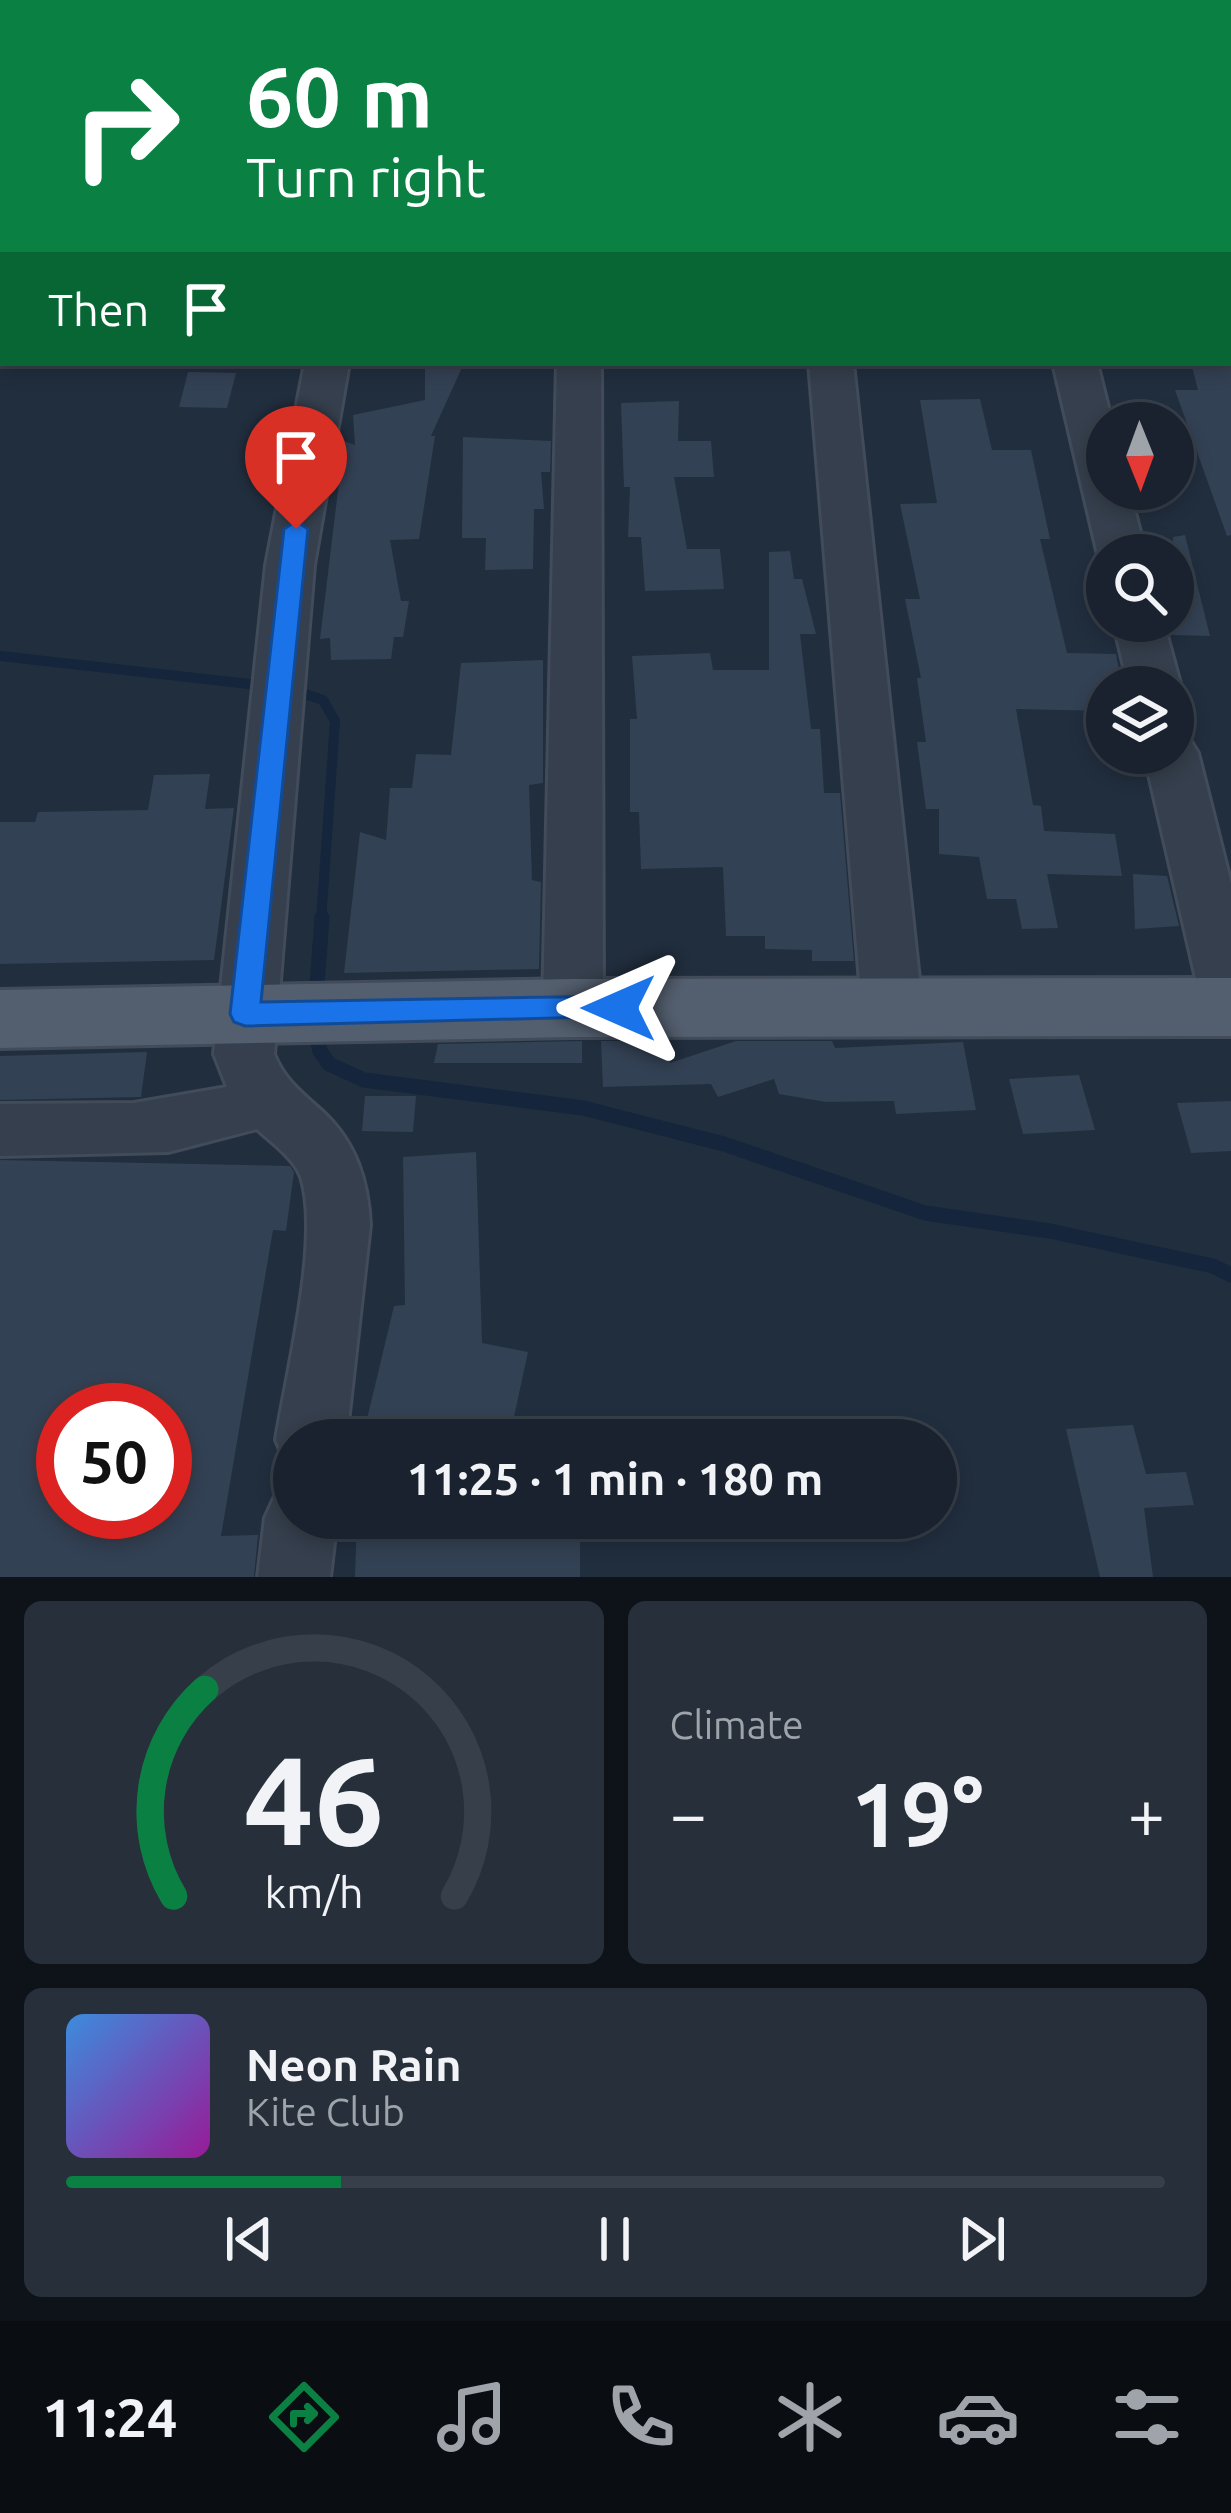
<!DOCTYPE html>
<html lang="en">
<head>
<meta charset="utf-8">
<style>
	:root { --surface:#19222e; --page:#262f3a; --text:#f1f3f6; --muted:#9fa4aa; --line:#373f4a; --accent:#0b8043 }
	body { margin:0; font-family:Ubuntu,sans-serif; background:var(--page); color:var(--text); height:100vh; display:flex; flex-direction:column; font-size:45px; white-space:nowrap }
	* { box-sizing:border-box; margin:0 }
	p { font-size:39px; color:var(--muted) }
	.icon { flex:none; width:66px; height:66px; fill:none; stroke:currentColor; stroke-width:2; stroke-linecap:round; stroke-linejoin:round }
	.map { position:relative; height:1577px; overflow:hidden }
	.side { display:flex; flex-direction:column; gap:24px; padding:24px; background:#0e1319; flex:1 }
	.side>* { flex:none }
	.hud { position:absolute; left:0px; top:0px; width:1233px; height:366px; box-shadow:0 6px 18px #0003,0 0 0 3px var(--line); background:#0b8043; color:#fff; overflow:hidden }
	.needle { width:78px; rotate:179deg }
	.tools { position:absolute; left:1086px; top:402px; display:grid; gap:24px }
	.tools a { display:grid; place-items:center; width:108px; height:108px; border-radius:50%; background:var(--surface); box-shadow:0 6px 18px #0003,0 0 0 3px var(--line); font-size:60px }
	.speed { position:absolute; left:36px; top:1383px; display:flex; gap:24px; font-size:60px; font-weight:700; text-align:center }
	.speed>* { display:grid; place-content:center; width:156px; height:156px; border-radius:50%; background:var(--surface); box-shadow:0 6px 18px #0003,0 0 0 3px var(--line); line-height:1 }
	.speed .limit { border:18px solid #d22; background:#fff; color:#111 }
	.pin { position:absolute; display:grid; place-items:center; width:102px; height:102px; color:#fff; margin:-123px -51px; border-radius:50% 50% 50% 0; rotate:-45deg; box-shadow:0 0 12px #0007 }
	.pin .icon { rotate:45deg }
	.me { position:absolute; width:132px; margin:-66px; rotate:270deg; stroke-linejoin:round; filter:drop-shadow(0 0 9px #0008) }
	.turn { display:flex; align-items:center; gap:42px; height:252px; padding:0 48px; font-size:54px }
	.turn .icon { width:156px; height:156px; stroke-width:2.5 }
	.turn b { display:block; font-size:84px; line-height:102px }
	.then { display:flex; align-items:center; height:114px; padding:0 48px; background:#0003; gap:24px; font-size:45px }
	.big { font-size:90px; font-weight:700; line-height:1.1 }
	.side .widget { flex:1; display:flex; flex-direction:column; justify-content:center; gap:18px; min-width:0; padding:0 42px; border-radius:18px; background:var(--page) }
	.side .dial { align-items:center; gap:0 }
	.dial svg { height:312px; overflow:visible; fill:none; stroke:var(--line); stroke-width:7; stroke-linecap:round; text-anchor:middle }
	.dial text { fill:var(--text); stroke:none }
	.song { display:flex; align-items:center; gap:36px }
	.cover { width:144px; height:144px; border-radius:18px; background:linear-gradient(135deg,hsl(210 70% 55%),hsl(300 70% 35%)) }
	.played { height:12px; border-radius:6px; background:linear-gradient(90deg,var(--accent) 25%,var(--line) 25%) }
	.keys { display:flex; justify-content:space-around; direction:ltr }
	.heat { display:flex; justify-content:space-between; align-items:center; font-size:66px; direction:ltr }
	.side .tiles { flex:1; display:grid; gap:24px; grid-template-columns:1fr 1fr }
	.widget:last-child { grid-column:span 2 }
	.trip { position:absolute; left:273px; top:1419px; width:684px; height:120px; border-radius:60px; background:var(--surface); box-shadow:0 6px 18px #0003,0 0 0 3px var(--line); font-weight:700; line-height:120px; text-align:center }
	.dock { display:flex; height:192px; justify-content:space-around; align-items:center; background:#0a0e12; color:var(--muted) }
	.dock .icon { width:84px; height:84px }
	.dock .current { color:var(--accent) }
	.dock b { font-size:54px; color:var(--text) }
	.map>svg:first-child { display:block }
	.green { fill:#233b3e }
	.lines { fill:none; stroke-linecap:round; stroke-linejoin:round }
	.stream-far1 { stroke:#14253c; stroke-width:10 }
	.stream { stroke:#14253c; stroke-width:15 }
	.building { fill:#334154; fill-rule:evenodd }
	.minor-casing { stroke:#414b59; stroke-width:6 }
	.major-casing { stroke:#414b59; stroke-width:6 }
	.minor { fill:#353f4d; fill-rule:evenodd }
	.major { fill:#535e6e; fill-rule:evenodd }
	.route { fill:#1a73e8; stroke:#114b97; stroke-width:3 }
</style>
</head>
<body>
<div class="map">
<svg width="1231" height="1577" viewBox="0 0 1231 1577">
	<rect width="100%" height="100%" fill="#212e3e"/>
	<path class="green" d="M0,0H366L3,3V205Z"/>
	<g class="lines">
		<g class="stream-far1">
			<path d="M0,656L267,686"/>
			<path d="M293,690L323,700L335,721L321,921"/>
		</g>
		<g class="stream">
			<path d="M316,998L322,918"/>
			<path d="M315,1031L320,1051L329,1064L364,1080L583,1108L724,1144L925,1213L1050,1231L1213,1266L1231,1275"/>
		</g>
	</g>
	<g class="building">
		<path d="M425,363H464L431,436H435L419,539L390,540L401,601H409L403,637H394L391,659L331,660L330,638L320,639L344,441L355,445L353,415L425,400Z"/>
		<path d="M1191,363H1231V535L1227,536L1175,390H1198Z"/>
		<path d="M188,372L236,373L227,408L179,407Z"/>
		<path d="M980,399L992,450H1031L1050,539H1040L1067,653L1116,654L1122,687H1107V711L1016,709L1033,805L1041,806L1044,831L1115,834L1122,876L1047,874L1058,928L1022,929L1016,899H987L979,857L939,854V809H926L917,742H926L917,678H921L905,599H920L900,504L937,503L920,400Z"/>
		<path d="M679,401L678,441H711L714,477H674L687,549H720L724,589L645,591L641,537H628L630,487H624L621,403Z"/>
		<path d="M463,437L551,441L550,472H541L544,509H534L533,569L485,570L486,538H462Z"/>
		<path d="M1185,535L1210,636L1173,635V537Z"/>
		<path d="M790,551L794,579H802L816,634H800L811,729H820L824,793H840L854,961H812V950L765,949V936H726L723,867L641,869L639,812H630V719H637L632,656L710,653L713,670H769V552Z"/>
		<path d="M543,660V783L529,785L532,880L541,882L539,969L344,973L360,832L386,840L390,788H412L416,754L451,755L461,663Z"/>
		<path d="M210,774L205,809L234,808L214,960L0,964V822H35L38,812L148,810L154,775Z"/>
		<path d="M1133,874L1167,876L1179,926L1135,929Z"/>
		<path d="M582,1041V1063H434L438,1044Z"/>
		<path d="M601,1041H668L670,1063L736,1041H832L835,1048L963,1042L976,1110L896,1114L894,1101L826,1102L779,1094L774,1079L718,1097L711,1084L603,1087Z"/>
		<path d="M147,1052L141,1097L0,1100V1056Z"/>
		<path d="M1079,1075L1095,1130L1023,1134L1009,1079Z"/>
		<path d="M365,1096H416L413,1132L362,1131Z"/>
		<path d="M1231,1101V1151L1191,1153L1177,1103Z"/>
		<path d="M476,1152L482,1343L528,1352L509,1440H362L394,1306L405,1305L403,1157Z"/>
		<path d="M0,1160L290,1166L294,1172L286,1231L273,1230L221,1536L258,1535L254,1577H0ZM63,1410H165V1512H63Z"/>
		<path d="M1133,1425L1146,1474L1186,1472L1194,1505L1144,1508L1153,1577H1100L1066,1429Z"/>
		<path d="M357,1518L580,1522V1577H355Z"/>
	</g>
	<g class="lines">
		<defs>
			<g id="minor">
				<rect x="371" y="0" width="36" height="3"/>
				<rect x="569" y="0" width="36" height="3"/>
				<rect x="776" y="0" width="36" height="3"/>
				<path d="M305,363H349L314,565L274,1054C284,1080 303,1094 323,1112C356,1143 368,1181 370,1225L346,1440H294V1466L286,1463L276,1440C286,1375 321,1237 301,1177C294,1158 272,1143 257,1129L168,1152L0,1156V1104L134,1103L227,1087L214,1054L266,565Z"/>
				<path d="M557,363H601L603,1008L594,1025L573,1031L552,1025L543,1008Z"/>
				<path d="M809,363H853L922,1007L913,1024L892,1030L871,1024L862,1007Z"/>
				<path d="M1053,363H1097L1112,423H1107V489H1129L1146,555H1107V567L1098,555Z"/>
				<path d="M1113,621H1163L1181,687L1173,700V687H1129Z"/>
				<path d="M1173,735L1190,740L1198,753L1231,884V1023L1210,1016L1201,1000L1144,753H1173Z"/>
				<path d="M294,1487V1518H337L330,1577H258L265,1518L276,1494Z"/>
			</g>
			<path id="major" d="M1231,978V1036L573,1037L0,1048V990L573,979Z"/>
		</defs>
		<use href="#minor" class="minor-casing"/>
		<use href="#major" class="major-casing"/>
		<use href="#minor" class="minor"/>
		<use href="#major" class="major"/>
	</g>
	<path class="route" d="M296,521L308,529L261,1002L619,996L629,999L634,1008L629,1016L245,1026L234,1022L230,1014L284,529Z"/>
</svg>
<div class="tools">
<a><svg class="needle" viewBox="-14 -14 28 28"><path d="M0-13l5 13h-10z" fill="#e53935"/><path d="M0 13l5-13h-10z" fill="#9fa4aa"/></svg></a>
<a><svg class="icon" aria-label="search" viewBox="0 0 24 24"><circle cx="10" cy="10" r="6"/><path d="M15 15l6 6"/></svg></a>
<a><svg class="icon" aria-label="layers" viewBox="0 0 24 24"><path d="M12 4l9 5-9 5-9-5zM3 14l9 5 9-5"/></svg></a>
</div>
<div class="speed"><div class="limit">50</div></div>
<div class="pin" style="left:296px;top:529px;background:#d93025"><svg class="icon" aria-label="arrive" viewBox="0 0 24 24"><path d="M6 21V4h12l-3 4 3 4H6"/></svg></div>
<svg class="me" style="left:619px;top:1008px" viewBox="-20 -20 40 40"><path d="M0-17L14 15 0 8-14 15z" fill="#1a73e8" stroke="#fff" stroke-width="4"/></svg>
<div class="trip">11:25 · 1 min · 180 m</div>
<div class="hud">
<div class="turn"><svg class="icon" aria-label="right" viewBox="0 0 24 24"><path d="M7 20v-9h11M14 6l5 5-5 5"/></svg><div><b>60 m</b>Turn right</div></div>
<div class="then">Then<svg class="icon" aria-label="arrive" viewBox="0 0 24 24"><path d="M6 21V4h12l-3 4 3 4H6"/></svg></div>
</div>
</div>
<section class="side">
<div class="tiles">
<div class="widget dial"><svg viewBox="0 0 100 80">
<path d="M14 69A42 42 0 1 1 86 69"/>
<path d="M14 69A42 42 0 0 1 22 16" stroke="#0b8043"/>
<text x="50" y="56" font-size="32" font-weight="700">46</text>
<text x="50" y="72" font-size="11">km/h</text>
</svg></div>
<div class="widget"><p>Climate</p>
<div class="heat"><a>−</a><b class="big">19°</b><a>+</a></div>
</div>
<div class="widget">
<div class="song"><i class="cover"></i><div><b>Neon Rain</b><p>Kite Club</p></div></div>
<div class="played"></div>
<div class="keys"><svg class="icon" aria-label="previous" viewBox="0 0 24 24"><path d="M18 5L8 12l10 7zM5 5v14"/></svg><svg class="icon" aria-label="pause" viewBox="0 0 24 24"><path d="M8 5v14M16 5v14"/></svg><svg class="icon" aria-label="next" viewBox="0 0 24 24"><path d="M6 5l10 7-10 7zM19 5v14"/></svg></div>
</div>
</div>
</section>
<nav class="dock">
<b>11:24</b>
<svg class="icon current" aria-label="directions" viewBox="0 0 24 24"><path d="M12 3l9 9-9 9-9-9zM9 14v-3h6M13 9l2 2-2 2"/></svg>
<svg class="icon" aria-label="music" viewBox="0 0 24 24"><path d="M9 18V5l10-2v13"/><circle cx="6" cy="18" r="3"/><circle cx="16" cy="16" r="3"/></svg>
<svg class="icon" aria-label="phone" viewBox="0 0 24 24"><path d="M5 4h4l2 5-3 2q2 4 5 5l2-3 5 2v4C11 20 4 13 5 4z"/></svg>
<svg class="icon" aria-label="climate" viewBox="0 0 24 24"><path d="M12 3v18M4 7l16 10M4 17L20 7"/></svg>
<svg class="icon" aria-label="car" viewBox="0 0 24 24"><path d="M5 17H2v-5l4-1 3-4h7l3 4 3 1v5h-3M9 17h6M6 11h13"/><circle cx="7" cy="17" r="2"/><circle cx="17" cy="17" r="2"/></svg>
<svg class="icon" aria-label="filters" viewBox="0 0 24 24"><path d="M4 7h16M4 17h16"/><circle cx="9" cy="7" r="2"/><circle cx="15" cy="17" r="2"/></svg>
</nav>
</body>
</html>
